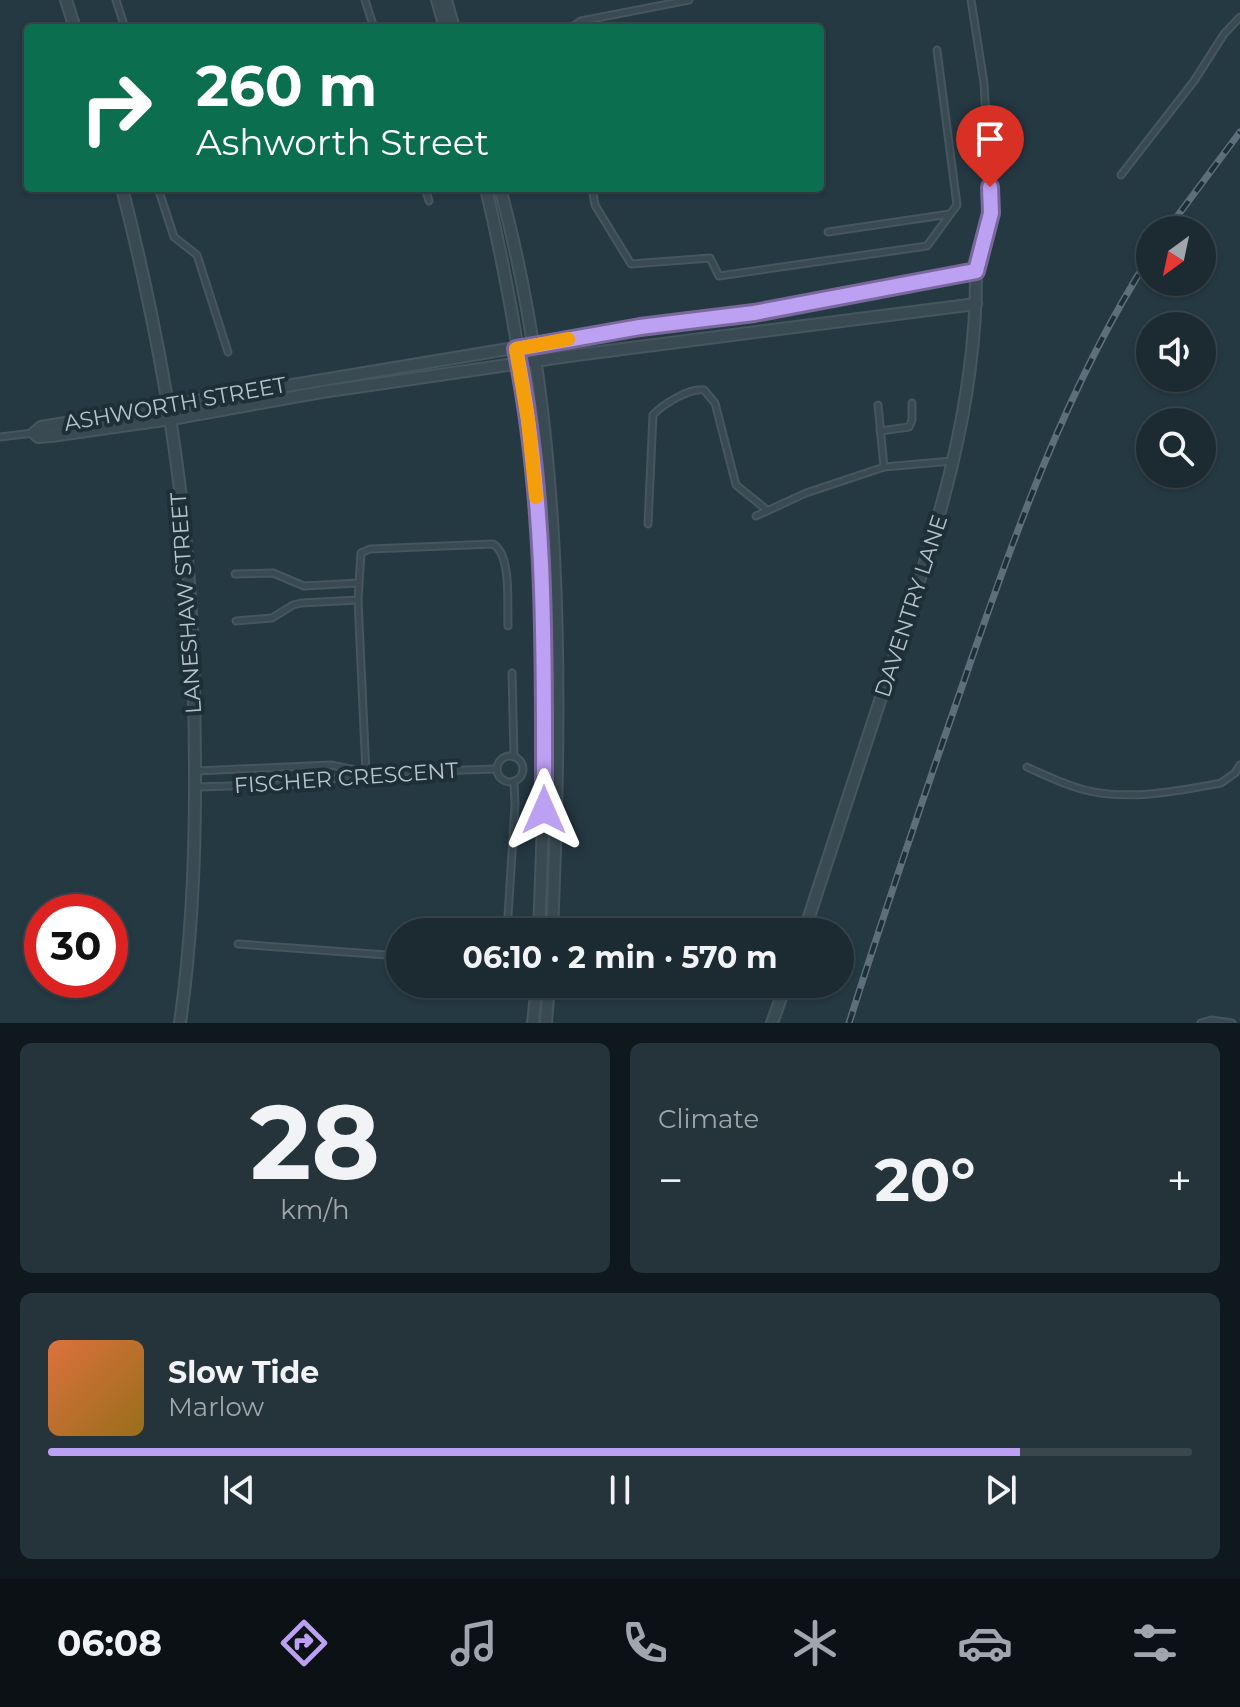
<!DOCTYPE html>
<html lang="en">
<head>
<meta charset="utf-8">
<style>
	:root { --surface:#1c2b32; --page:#25333a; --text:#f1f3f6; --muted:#a0a7ac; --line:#3a474d; --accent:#bca0f2 }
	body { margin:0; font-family:Montserrat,sans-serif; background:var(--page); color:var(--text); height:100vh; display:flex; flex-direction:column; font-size:30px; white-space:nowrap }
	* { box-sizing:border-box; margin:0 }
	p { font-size:26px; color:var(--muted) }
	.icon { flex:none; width:44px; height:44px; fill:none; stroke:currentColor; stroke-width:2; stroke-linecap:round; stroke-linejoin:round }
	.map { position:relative; height:1023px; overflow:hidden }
	.drawer { display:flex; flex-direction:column; gap:20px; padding:20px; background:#0f181c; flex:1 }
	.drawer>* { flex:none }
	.banner { position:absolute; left:24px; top:24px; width:800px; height:168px; border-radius:8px; box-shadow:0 2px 6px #0004,0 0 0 2px var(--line); background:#0b6e4f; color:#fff; overflow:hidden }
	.needle { width:52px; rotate:213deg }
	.fabs { position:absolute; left:1136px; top:216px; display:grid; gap:16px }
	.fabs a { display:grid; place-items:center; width:80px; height:80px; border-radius:50%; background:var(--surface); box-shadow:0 2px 6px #0004,0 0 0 2px var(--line); font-size:40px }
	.speed { position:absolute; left:24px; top:894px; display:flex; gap:16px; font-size:40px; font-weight:700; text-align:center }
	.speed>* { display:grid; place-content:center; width:104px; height:104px; border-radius:50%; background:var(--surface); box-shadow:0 2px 6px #0004,0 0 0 2px var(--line); line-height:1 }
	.speed .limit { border:12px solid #d22; background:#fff; color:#111 }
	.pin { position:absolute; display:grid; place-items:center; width:68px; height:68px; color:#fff; margin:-82px -34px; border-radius:50% 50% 50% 0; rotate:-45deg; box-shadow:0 0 8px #0007 }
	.pin .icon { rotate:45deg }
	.me { position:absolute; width:88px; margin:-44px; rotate:0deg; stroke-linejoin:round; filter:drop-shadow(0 0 6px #0008) }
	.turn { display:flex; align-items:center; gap:28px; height:168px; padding:0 40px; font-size:36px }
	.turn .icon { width:104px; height:104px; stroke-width:2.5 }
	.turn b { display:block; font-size:56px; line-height:68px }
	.big { font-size:60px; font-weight:700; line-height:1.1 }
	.drawer .widget { flex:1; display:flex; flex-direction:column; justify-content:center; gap:12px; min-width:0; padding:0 28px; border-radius:12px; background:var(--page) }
	.drawer .dial { align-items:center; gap:0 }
	.dial b { font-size:104px; line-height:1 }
	.song { display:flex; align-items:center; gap:24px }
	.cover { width:96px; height:96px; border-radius:12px; background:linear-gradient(135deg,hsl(20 70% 55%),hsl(40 70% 35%)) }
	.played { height:8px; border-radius:4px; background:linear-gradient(90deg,var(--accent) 85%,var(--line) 85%) }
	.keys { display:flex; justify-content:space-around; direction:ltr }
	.heat { display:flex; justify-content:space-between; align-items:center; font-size:44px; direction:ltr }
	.drawer .tiles { flex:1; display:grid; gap:20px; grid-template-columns:1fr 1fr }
	.widget:last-child { grid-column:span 2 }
	.trip { position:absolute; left:386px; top:918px; width:468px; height:80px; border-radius:40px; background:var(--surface); box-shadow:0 2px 6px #0004,0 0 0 2px var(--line); font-weight:700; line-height:80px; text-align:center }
	.tabs { display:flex; height:128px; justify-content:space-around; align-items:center; background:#0b1114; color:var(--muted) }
	.tabs .icon { width:56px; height:56px }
	.tabs .selected { color:var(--accent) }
	.tabs b { font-size:36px; color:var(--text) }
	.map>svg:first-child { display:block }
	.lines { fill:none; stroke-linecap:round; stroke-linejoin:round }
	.service-casing { stroke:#46565f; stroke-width:9 }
	.minor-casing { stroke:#46565f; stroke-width:14 }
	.service { stroke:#3a4a53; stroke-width:5 }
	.minor { stroke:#3a4a53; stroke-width:10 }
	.rail-casing { stroke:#5c6f7a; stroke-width:7 }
	.rail { stroke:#1e2f38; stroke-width:4; stroke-dasharray:12; stroke-linecap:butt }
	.route-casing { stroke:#7a689d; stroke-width:20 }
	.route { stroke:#bca0f2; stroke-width:14 }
	.slow { stroke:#f59e0b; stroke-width:14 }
	.labels { text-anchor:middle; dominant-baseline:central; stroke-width:8; stroke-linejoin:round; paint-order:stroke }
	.street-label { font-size:22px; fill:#b7c4cd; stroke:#1e2f38 }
</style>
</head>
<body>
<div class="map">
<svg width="1240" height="1023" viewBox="0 0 1240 1023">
	<rect width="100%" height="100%" fill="#253943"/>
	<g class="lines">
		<defs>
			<g id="service">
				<path d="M116,0L125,28"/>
				<path d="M365,0L374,28"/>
				<path d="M971,0L984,83L991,213L976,270"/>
				<path d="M571,28L581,21L689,0"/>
				<path d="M1121,175L1194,81L1224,34L1240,17"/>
				<path d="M158,188L174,237L197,255L228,352"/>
				<path d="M425,188L429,201"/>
				<path d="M592,188L595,205L631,264L710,258L719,276L927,246L957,205L937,50"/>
				<path d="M828,232L950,214"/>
				<path d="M878,405L884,467"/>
				<path d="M880,431L909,427L912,420V403"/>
				<path d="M0,437L33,433"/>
				<path d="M756,516L806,493L884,467L952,461"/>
				<path d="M648,524L653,415C663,404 689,388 704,390L715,403L736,485L767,510"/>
				<path d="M235,574L273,573L304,586L358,583"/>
				<path d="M236,621L272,618L293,605L301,603L358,600"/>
				<path d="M512,673L514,757"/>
				<circle cx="510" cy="769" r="13"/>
				<path d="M1027,767C1046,776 1065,785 1085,790C1127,801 1179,791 1221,783L1235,773L1240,765"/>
				<path d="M196,771L331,765L365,772"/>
				<path d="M366,773L358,600L361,553L370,549L493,544C512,555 507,605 508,626"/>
				<path d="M196,787L303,784L366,773L497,769"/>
				<path d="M507,932L515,805L514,781"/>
				<path d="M238,944L400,956"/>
				<path d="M1201,1023L1211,1020L1232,1023"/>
			</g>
			<g id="minor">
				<path d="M66,0L75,28"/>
				<path d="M437,0L445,28"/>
				<path d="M446,0L454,28"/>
				<path d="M122,188C154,313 178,441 188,569C194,642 195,715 195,787C195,865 191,946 180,1023"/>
				<path d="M486,188C508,282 525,381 535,476C551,627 545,781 539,932"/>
				<path d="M500,188C565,427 562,686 552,932"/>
				<path d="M34,433L41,427L640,327L754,313L976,271C977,407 937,528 895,655C865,747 834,840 804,932"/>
				<path d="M34,433L38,437L51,436L171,419L322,392L576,355L976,304"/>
				<path d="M533,1023L537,984"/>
				<path d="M546,1023L549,984"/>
				<path d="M772,1023L786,984"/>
			</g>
		</defs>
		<use href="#service" class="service-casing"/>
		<use href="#minor" class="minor-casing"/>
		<use href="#service" class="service"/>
		<use href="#minor" class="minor"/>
		<defs>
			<g id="rail">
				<path d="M1167,230L1240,132"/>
				<path d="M849,1023C886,907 925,793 965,678C1015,533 1067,386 1150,256"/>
			</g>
		</defs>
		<use href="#rail" class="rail-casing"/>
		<use href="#rail" class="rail"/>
	</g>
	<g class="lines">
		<defs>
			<path id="route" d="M544,810C544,656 547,501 516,349L640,327L754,313L976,271L991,213L990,187"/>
		</defs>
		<use href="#route" class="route-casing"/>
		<use href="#route" class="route"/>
		<path class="slow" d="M536,497L528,420L516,349L568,339"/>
	</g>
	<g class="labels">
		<g class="street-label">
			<text transform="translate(175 404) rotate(-10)">ASHWORTH STREET</text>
			<text transform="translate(186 603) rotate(-94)">LANESHAW STREET</text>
			<text transform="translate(911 606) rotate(-72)">DAVENTRY LANE</text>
			<text transform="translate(346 778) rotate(-4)">FISCHER CRESCENT</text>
		</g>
	</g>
</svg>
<div class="fabs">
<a><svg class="needle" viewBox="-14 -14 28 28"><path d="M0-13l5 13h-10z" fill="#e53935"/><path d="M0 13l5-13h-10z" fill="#a0a7ac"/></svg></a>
<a><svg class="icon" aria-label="sound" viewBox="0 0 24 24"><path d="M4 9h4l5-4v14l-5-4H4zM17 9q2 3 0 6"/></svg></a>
<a><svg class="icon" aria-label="search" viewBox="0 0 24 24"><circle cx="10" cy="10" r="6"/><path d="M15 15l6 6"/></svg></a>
</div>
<div class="speed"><div class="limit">30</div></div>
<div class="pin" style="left:990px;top:187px;background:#d93025"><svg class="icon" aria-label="arrive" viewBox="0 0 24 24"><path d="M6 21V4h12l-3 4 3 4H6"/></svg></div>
<svg class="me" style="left:544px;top:810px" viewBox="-20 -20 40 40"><path d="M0-17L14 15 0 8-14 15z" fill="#bca0f2" stroke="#fff" stroke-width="4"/></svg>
<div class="trip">06:10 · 2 min · 570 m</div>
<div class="banner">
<div class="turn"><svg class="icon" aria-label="right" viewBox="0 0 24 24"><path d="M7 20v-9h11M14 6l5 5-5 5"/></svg><div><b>260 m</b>Ashworth Street</div></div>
</div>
</div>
<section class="drawer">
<div class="tiles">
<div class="widget dial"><b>28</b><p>km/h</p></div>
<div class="widget"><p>Climate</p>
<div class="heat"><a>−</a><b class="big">20°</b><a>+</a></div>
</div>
<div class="widget">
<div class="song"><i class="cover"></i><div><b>Slow Tide</b><p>Marlow</p></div></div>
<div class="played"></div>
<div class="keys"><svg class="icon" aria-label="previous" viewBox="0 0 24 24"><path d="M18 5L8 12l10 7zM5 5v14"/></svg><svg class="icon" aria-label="pause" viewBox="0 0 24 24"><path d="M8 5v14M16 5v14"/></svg><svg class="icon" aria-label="next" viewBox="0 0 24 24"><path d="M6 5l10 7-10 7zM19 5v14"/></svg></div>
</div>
</div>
</section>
<nav class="tabs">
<b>06:08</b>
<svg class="icon selected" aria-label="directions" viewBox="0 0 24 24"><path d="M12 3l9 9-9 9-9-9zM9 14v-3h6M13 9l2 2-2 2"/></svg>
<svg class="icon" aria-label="music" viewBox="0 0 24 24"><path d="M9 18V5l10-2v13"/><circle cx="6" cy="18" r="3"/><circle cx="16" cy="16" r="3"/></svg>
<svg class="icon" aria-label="phone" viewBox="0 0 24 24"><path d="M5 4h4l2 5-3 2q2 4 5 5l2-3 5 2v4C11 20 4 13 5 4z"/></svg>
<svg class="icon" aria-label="climate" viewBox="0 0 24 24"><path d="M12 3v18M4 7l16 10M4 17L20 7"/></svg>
<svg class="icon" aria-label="car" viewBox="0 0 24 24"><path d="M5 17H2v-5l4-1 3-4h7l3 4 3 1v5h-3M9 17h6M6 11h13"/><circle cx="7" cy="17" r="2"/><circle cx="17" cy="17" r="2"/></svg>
<svg class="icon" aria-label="filters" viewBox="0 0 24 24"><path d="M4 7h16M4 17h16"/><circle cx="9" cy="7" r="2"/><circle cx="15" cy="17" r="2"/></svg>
</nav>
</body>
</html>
